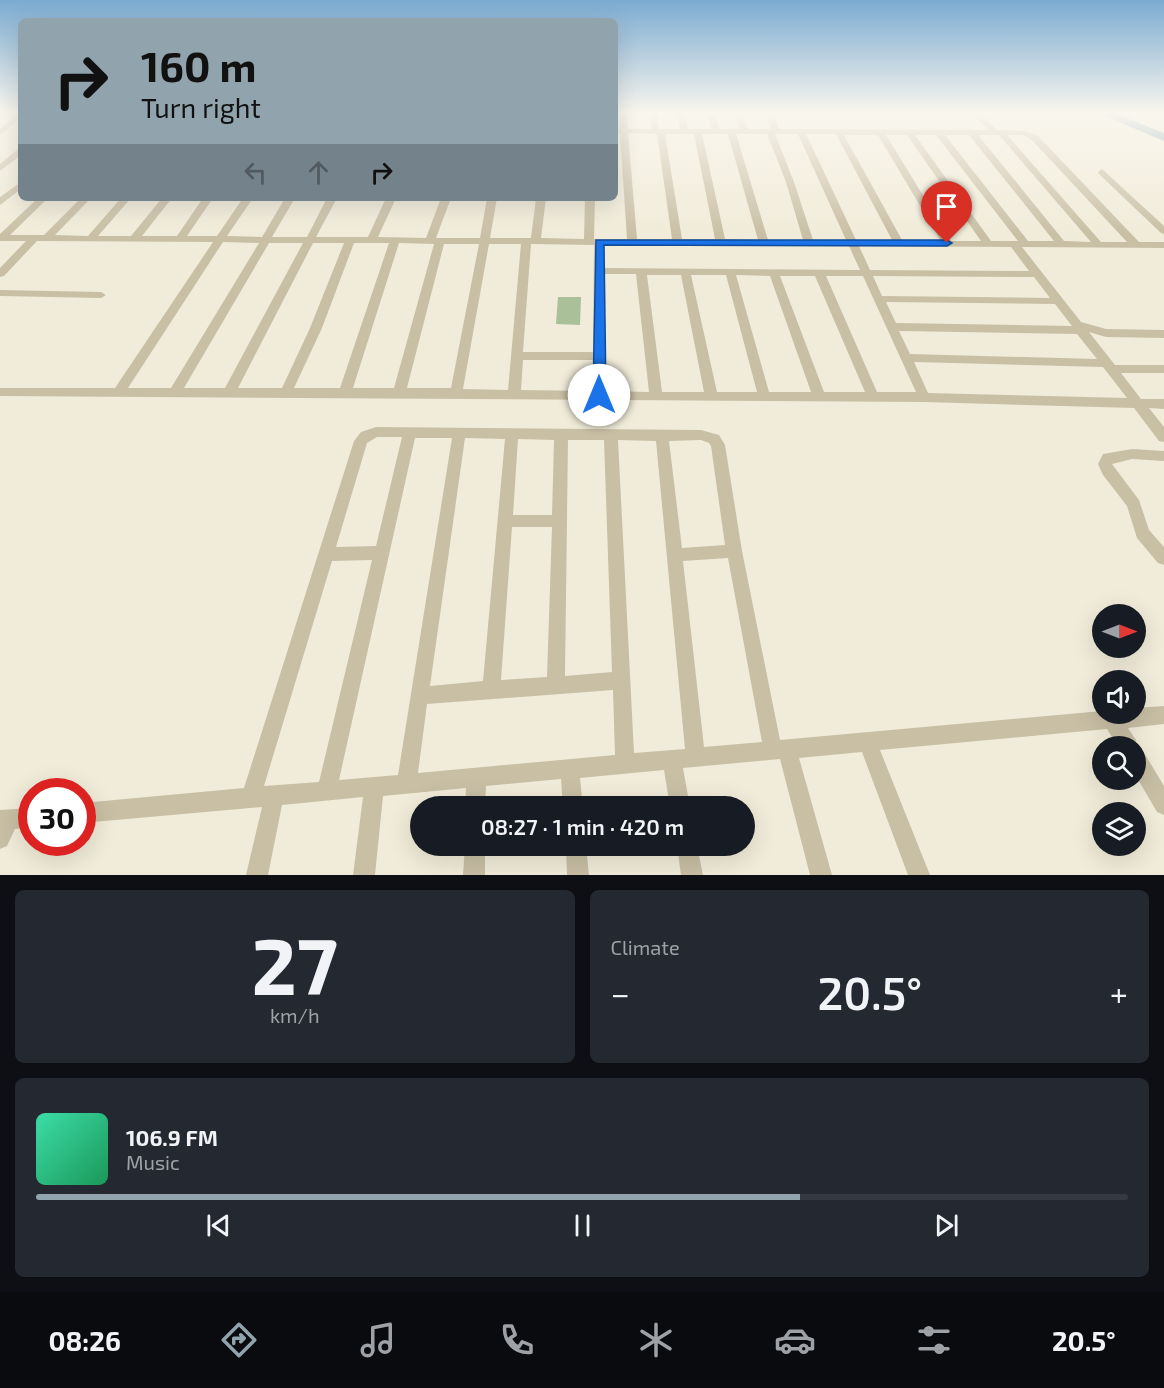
<!DOCTYPE html>
<html lang="en">
<head>
<meta charset="utf-8">
<style>
	:root { --surface:#171b24; --page:#242831; --text:#f1f3f6; --muted:#9ea1a6; --line:#363941; --accent:#91a4ae }
	body { margin:0; font-family:"Exo 2",sans-serif; background:var(--page); color:var(--text); height:100vh; display:flex; flex-direction:column; font-size:22px; white-space:nowrap }
	* { box-sizing:border-box; margin:0 }
	p { font-size:20px; color:var(--muted) }
	.icon { flex:none; width:33px; height:33px; fill:none; stroke:currentColor; stroke-width:2; stroke-linecap:round; stroke-linejoin:round }
	.map { position:relative; height:875px; overflow:hidden }
	.drawer { display:flex; flex-direction:column; gap:15px; padding:15px; background:#0d0f14; flex:1 }
	.drawer>* { flex:none }
	.hud { position:absolute; left:18px; top:18px; width:600px; height:183px; border-radius:9px; box-shadow:0 6px 24px #0002; background:#91a4ae; color:#111; overflow:hidden }
	.needle { width:39px; rotate:90deg }
	.fabs { position:absolute; left:1092px; top:604px; display:grid; gap:12px }
	.fabs a { display:grid; place-items:center; width:54px; height:54px; border-radius:50%; background:var(--surface); box-shadow:0 6px 24px #0002; font-size:30px }
	.speed { position:absolute; left:18px; top:778px; display:flex; gap:12px; font-size:30px; font-weight:700; text-align:center }
	.speed>* { display:grid; place-content:center; width:78px; height:78px; border-radius:50%; background:var(--surface); box-shadow:0 6px 24px #0002; line-height:1 }
	.speed .limit { border:9px solid #d22; background:#fff; color:#111 }
	.pin { position:absolute; display:grid; place-items:center; width:51px; height:51px; color:#fff; margin:-62px -26px; border-radius:50% 50% 50% 0; rotate:-45deg; box-shadow:0 0 6px #0007 }
	.pin .icon { rotate:45deg }
	.me { position:absolute; width:66px; margin:-33px; rotate:0deg; stroke-linejoin:round; filter:drop-shadow(0 0 4px #0008) }
	.turn { display:flex; align-items:center; gap:21px; height:126px; padding:0 24px; font-size:27px }
	.turn .icon { width:78px; height:78px; stroke-width:2.5 }
	.turn b { display:block; font-size:42px; line-height:51px }
	.lanes { display:flex; align-items:center; height:57px; padding:0 24px; background:#0003; justify-content:center; gap:30px; direction:ltr }
	.lanes .off { opacity:.35 }
	.big { font-size:45px; font-weight:600; line-height:1.1 }
	.drawer .tile { flex:1; display:flex; flex-direction:column; justify-content:center; gap:9px; min-width:0; padding:0 21px; border-radius:9px; background:var(--page) }
	.drawer .dial { align-items:center; gap:0 }
	.dial b { font-size:78px; line-height:1 }
	.song { display:flex; align-items:center; gap:18px }
	.cover { width:72px; height:72px; border-radius:9px; background:linear-gradient(135deg,hsl(160 70% 55%),hsl(150 70% 35%)) }
	.played { height:6px; border-radius:3px; background:linear-gradient(90deg,var(--accent) 70%,var(--line) 70%) }
	.keys { display:flex; justify-content:space-around; direction:ltr }
	.heat { display:flex; justify-content:space-between; align-items:center; font-size:33px; direction:ltr }
	.drawer .tiles { flex:1; display:grid; gap:15px; grid-template-columns:1fr 1fr }
	.tile:last-child { grid-column:span 2 }
	.trip { position:absolute; left:410px; top:796px; width:345px; height:60px; border-radius:30px; background:var(--surface); box-shadow:0 6px 24px #0002; font-weight:600; line-height:60px; text-align:center }
	.menu { display:flex; height:96px; justify-content:space-around; align-items:center; background:#090b0e; color:var(--muted) }
	.menu .icon { width:42px; height:42px }
	.menu .current { color:var(--accent) }
	.menu b { font-size:27px; color:var(--text) }
	.map>svg:first-child { display:block }
	.green { fill:#a9c099 }
	.lines { fill:none; stroke-linecap:round; stroke-linejoin:round }
	.river { fill:#789eae; fill-rule:evenodd }
	.street { fill:#c9bfa5; fill-rule:evenodd }
	.route { fill:#1a73e8; stroke:#114b97; stroke-width:1.5 }
</style>
</head>
<body>
<div class="map">
<svg width="1164" height="875" viewBox="0 0 1164 875">
	<rect width="100%" height="100%" fill="#f1ecd9"/>
	<path class="green" d="M558,297H581L580,325L556,324Z"/>
	<g class="lines">
		<path class="river" d="M1098,113H1114L1164,133V141Z"/>
		<g class="street">
			<path d="M18,113H21V118L0,135V129Z"/>
			<path d="M619,113H627L628,129H652L649,113H657L659,129H680L677,113H685L688,129H711L707,113H715L719,129H740L734,113H742L748,129H771L765,113H773L779,129L988,130L972,113H980L997,130L1024,131L1038,136L1139,242H1164V248L1022,247L1081,322L1106,329L1164,330V338L1106,337L1089,332L1115,365H1164V373H1121L1141,399H1164V409L1149,408L1164,427V442L1159,441L1134,408L924,402L0,396V388H115L213,242L37,241L4,276L0,277V268L26,241H0V234L38,198H48L10,235H44L81,198H91L55,235L88,236L121,198H131L98,236H131L162,198H172L142,236H177L203,198H213L187,236H217L243,198H253L227,236L262,237L285,198H295L272,237H307L327,198H337L316,237H368L386,198H396L378,237L426,238L441,198H451L436,238H480L487,198H497L490,238H531L536,198H546L541,238L584,239L585,198H595L594,239H627L620,133H615V129H620ZM628,133L657,134L672,239H637ZM665,134H694L715,239H682ZM702,134H728L758,240L725,239ZM736,134H767L786,182L803,240H768ZM775,134H798L846,240H813L794,182ZM806,134H836L892,240H856ZM844,135H878L941,241L902,240ZM886,135H907L981,241H951ZM915,135H936L1018,241H991ZM945,135H969L1054,241H1028ZM978,135H999L1091,242L1064,241ZM1007,135H1023L1032,140L1127,242H1101ZM223,242L259,243L171,388H128ZM269,243H303L225,388H184ZM313,243H344L310,328L282,388H238ZM354,243H389L340,388H294L322,328ZM399,243L434,244L394,388H353ZM444,244H479L451,388H407ZM489,244H521L508,390L463,389ZM531,244L594,245L593,352H523ZM604,245L849,246L860,270L604,268ZM859,246L1011,247L1029,271L870,270ZM604,274H636L649,392L605,391ZM647,275H681L704,392H662ZM691,275H726L757,392H717ZM736,275L770,276L811,392H769ZM780,276H815L865,392H824ZM826,276H863L916,392H877ZM873,276L1034,277L1050,298L882,296ZM886,302L1055,304L1072,326L896,323ZM899,331L1077,334L1097,359L910,354ZM523,360H593V391L521,390ZM914,362L1103,367L1127,398L928,393Z"/>
			<path d="M843,113H938L941,115L937,117H844L840,115Z"/>
			<path d="M18,149H21V155L0,171V164Z"/>
			<path d="M1102,169L1164,226V234L1161,233L1099,174L1098,172Z"/>
			<path d="M21,182V189L0,205V197Z"/>
			<path d="M0,290L101,292L106,295L101,298L0,296Z"/>
			<path d="M376,427L701,430L719,435L725,445L742,551L780,740L1102,711V714H1136V708L1164,706V724L1128,728L1136,740L1138,749L1143,751L1164,786V815L1157,812L1136,776V747H1118L1107,729L880,750L930,875H908L862,752L799,758L832,875H810L780,759L683,768L690,807H670L664,770L580,778L583,807H563L561,779L486,786L485,807H465L466,788L383,796L375,875H353L363,797L282,805L268,875H246L262,807L82,823V803L244,788L354,441L361,432ZM377,437H402L376,546L336,547L367,443ZM415,438H452L398,775L339,780ZM465,438L505,439L483,681L430,686ZM518,439L554,440L552,515H513ZM568,440H604L612,672L565,676ZM618,440L656,441L685,749L634,753ZM701,440L709,443L711,446L725,545L682,548L669,441ZM512,527H552L547,677L501,680ZM728,558L762,742L704,747L683,561ZM372,560L319,782L264,786L332,561ZM613,690L615,755L418,773L427,704Z"/>
			<path d="M1132,449L1164,451V461L1132,459L1112,464L1139,500L1149,530L1164,547V565L1158,563L1137,538L1127,506L1103,475L1098,464L1103,454Z"/>
			<path d="M32,808V828L15,829L7,846L0,849V810Z"/>
			<path d="M465,846H485V875H463Z"/>
			<path d="M566,846H586L589,875H567Z"/>
			<path d="M677,846H697L703,875H681Z"/>
		</g>
	</g>
	<linearGradient id="sky" x2="0" y2="1"><stop stop-color="#7babd1"/><stop offset="0.48" stop-color="#f9f6ee"/><stop offset="1" stop-color="#f9f6ee" stop-opacity="0"/></linearGradient>
	<rect width="1164" height="235" fill="url(#sky)"/>
	<path class="route" d="M596,240H947L952,243L947,246L604,245L606,395L599,400L593,395Z"/>
</svg>
<div class="fabs">
<a><svg class="needle" viewBox="-14 -14 28 28"><path d="M0-13l5 13h-10z" fill="#e53935"/><path d="M0 13l5-13h-10z" fill="#9ea1a6"/></svg></a>
<a><svg class="icon" aria-label="sound" viewBox="0 0 24 24"><path d="M4 9h4l5-4v14l-5-4H4zM17 9q2 3 0 6"/></svg></a>
<a><svg class="icon" aria-label="search" viewBox="0 0 24 24"><circle cx="10" cy="10" r="6"/><path d="M15 15l6 6"/></svg></a>
<a><svg class="icon" aria-label="layers" viewBox="0 0 24 24"><path d="M12 4l9 5-9 5-9-5zM3 14l9 5 9-5"/></svg></a>
</div>
<div class="speed"><div class="limit">30</div></div>
<div class="pin" style="left:947px;top:243px;background:#d93025"><svg class="icon" aria-label="arrive" viewBox="0 0 24 24"><path d="M6 21V4h12l-3 4 3 4H6"/></svg></div>
<svg class="me" style="left:599px;top:395px" viewBox="-20 -20 40 40"><circle r="19" fill="#fff"/><path d="M0-13L10 11 0 6-10 11z" fill="#1a73e8"/></svg>
<div class="trip">08:27 · 1 min · 420 m</div>
<div class="hud">
<div class="turn"><svg class="icon" aria-label="right" viewBox="0 0 24 24"><path d="M7 20v-9h11M14 6l5 5-5 5"/></svg><div><b>160 m</b>Turn right</div></div>
<div class="lanes"><svg class="icon off" aria-label="left" viewBox="0 0 24 24"><path d="M17 20v-9H6M10 6l-5 5 5 5"/></svg><svg class="icon off" aria-label="ahead" viewBox="0 0 24 24"><path d="M12 20V5M6 11l6-6 6 6"/></svg><svg class="icon" aria-label="right" viewBox="0 0 24 24"><path d="M7 20v-9h11M14 6l5 5-5 5"/></svg></div>
</div>
</div>
<section class="drawer">
<div class="tiles">
<div class="tile dial"><b>27</b><p>km/h</p></div>
<div class="tile"><p>Climate</p>
<div class="heat"><a>−</a><b class="big">20.5°</b><a>+</a></div>
</div>
<div class="tile">
<div class="song"><i class="cover"></i><div><b>106.9 FM</b><p>Music</p></div></div>
<div class="played"></div>
<div class="keys"><svg class="icon" aria-label="previous" viewBox="0 0 24 24"><path d="M18 5L8 12l10 7zM5 5v14"/></svg><svg class="icon" aria-label="pause" viewBox="0 0 24 24"><path d="M8 5v14M16 5v14"/></svg><svg class="icon" aria-label="next" viewBox="0 0 24 24"><path d="M6 5l10 7-10 7zM19 5v14"/></svg></div>
</div>
</div>
</section>
<nav class="menu">
<b>08:26</b>
<svg class="icon current" aria-label="directions" viewBox="0 0 24 24"><path d="M12 3l9 9-9 9-9-9zM9 14v-3h6M13 9l2 2-2 2"/></svg>
<svg class="icon" aria-label="music" viewBox="0 0 24 24"><path d="M9 18V5l10-2v13"/><circle cx="6" cy="18" r="3"/><circle cx="16" cy="16" r="3"/></svg>
<svg class="icon" aria-label="phone" viewBox="0 0 24 24"><path d="M5 4h4l2 5-3 2q2 4 5 5l2-3 5 2v4C11 20 4 13 5 4z"/></svg>
<svg class="icon" aria-label="climate" viewBox="0 0 24 24"><path d="M12 3v18M4 7l16 10M4 17L20 7"/></svg>
<svg class="icon" aria-label="car" viewBox="0 0 24 24"><path d="M5 17H2v-5l4-1 3-4h7l3 4 3 1v5h-3M9 17h6M6 11h13"/><circle cx="7" cy="17" r="2"/><circle cx="17" cy="17" r="2"/></svg>
<svg class="icon" aria-label="filters" viewBox="0 0 24 24"><path d="M4 7h16M4 17h16"/><circle cx="9" cy="7" r="2"/><circle cx="15" cy="17" r="2"/></svg>
<b>20.5°</b>
</nav>
</body>
</html>
